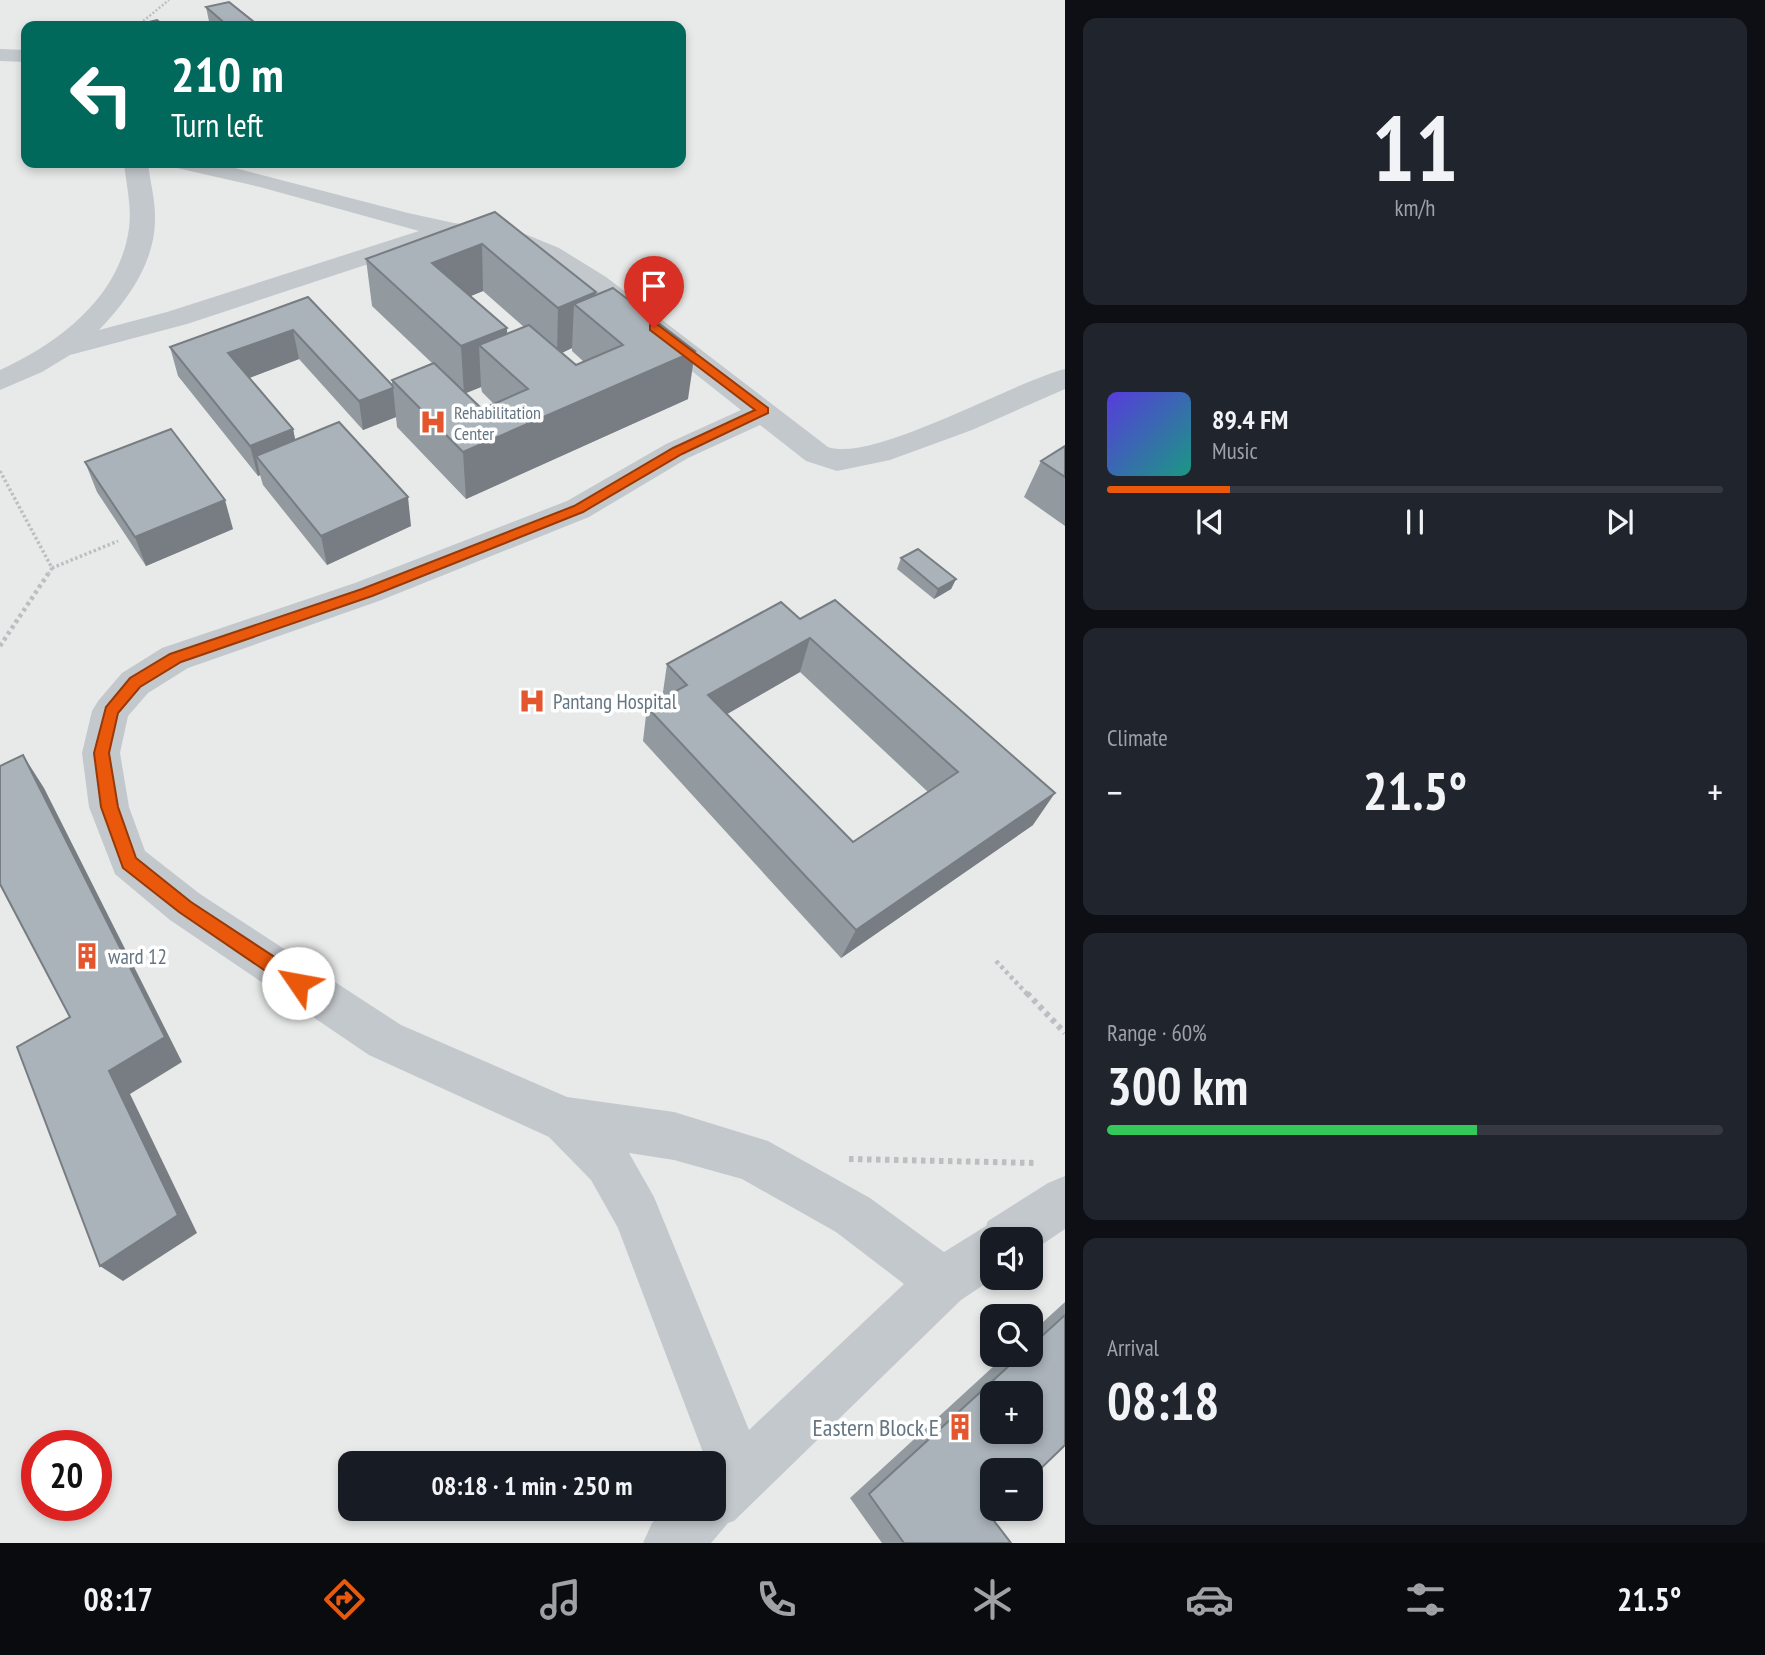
<!DOCTYPE html>
<html lang="en">
<head>
<meta charset="utf-8">
<style>
	:root { --surface:#171b24; --page:#20242c; --text:#f1f3f6; --muted:#9ea1a6; --line:#363941; --accent:#ea580c }
	body { margin:0; font-family:"PT Sans Narrow",sans-serif; background:var(--page); color:var(--text); height:100vh; display:flex; flex-direction:column; font-size:26px; white-space:nowrap }
	* { box-sizing:border-box; margin:0 }
	p { font-size:23px; color:var(--muted) }
	.icon { flex:none; width:38px; height:38px; fill:none; stroke:currentColor; stroke-width:2; stroke-linecap:round; stroke-linejoin:round }
	.map { position:relative; flex:1; overflow:hidden }
	.drawer { display:flex; flex-direction:column; gap:18px; padding:18px; background:#0d0f14; width:700px }
	.drawer>* { flex:none }
	.hud { position:absolute; left:21px; top:21px; width:665px; height:147px; border-radius:14px; box-shadow:0 4px 10px #0003; background:#00695c; color:#fff; overflow:hidden }
	.controls { position:absolute; left:980px; top:1227px; display:grid; gap:14px }
	.controls a { display:grid; place-items:center; width:63px; height:63px; border-radius:14px; background:var(--surface); box-shadow:0 4px 10px #0003; font-size:35px }
	.speed { position:absolute; left:21px; top:1430px; display:flex; gap:14px; font-size:35px; font-weight:700; text-align:center }
	.speed>* { display:grid; place-content:center; width:91px; height:91px; border-radius:50%; background:var(--surface); box-shadow:0 4px 10px #0003; line-height:1 }
	.speed .limit { border:10px solid #d22; background:#fff; color:#111 }
	.pin { position:absolute; display:grid; place-items:center; width:60px; height:60px; color:#fff; margin:-72px -30px; border-radius:50% 50% 50% 0; rotate:-45deg; box-shadow:0 0 7px #0007 }
	.pin .icon { rotate:45deg }
	.me { position:absolute; width:77px; margin:-38px; rotate:303deg; stroke-linejoin:round; filter:drop-shadow(0 0 5px #0008) }
	.turn { display:flex; align-items:center; gap:24px; height:147px; padding:0 35px; font-size:32px }
	.turn .icon { width:91px; height:91px; stroke-width:2.5 }
	.turn b { display:block; font-size:49px; line-height:60px }
	.big { font-size:52px; font-weight:700; line-height:1.1 }
	.drawer .widget { flex:1; display:flex; flex-direction:column; justify-content:center; gap:10px; min-width:0; padding:0 24px; border-radius:14px; background:var(--page) }
	.drawer .dial { align-items:center; gap:0 }
	.dial b { font-size:91px; line-height:1 }
	.song { display:flex; align-items:center; gap:21px }
	.cover { width:84px; height:84px; border-radius:10px; background:linear-gradient(135deg,hsl(250 70% 55%),hsl(170 70% 35%)) }
	.played { height:7px; border-radius:4px; background:linear-gradient(90deg,var(--accent) 20%,var(--line) 20%) }
	.keys { display:flex; justify-content:space-around; direction:ltr }
	.heat { display:flex; justify-content:space-between; align-items:center; font-size:38px; direction:ltr }
	.charge { height:10px; border-radius:5px; background:linear-gradient(90deg,#34c759 60%,var(--line) 0) }
	.trip { position:absolute; left:338px; top:1451px; width:388px; height:70px; border-radius:14px; background:var(--surface); box-shadow:0 4px 10px #0003; font-weight:700; line-height:70px; text-align:center }
	.tab-bar { display:flex; height:112px; justify-content:space-around; align-items:center; background:#090b0e; color:var(--muted) }
	.tab-bar .icon { width:49px; height:49px }
	.tab-bar .selected { color:var(--accent) }
	.tab-bar b { font-size:32px; color:var(--text) }
	main { display:flex; flex:1; min-height:0 }
	.map>svg:first-child { display:block }
	.built { fill:#e8e9e9; fill-rule:evenodd }
	.lines { fill:none; stroke-linecap:round; stroke-linejoin:round }
	.path-far3 { stroke:#bbbfc2; stroke-width:2.5; stroke-dasharray:2 2; stroke-linecap:butt }
	.path-far2 { stroke:#bbbfc2; stroke-width:3.5; stroke-dasharray:2.5 2.5; stroke-linecap:butt }
	.path-far1 { stroke:#bbbfc2; stroke-width:4.5; stroke-dasharray:3.5 3.5; stroke-linecap:butt }
	.path { stroke:#bbbfc2; stroke-width:6; stroke-dasharray:4.5 4.5; stroke-linecap:butt }
	.minor { fill:#c3c8cc; fill-rule:evenodd }
	.wall { fill:#929a9f; fill-rule:evenodd }
	.shaded-wall { fill:#777d82 }
	.building { fill:#aab3b9; stroke:#777d82; stroke-width:2; fill-rule:evenodd }
	.route { fill:#ea580c; stroke:#983908; stroke-width:2 }
	.labels { text-anchor:middle; dominant-baseline:central; stroke-width:7; stroke-linejoin:round; paint-order:stroke }
	.far-poi-label { font-size:18px; fill:#657683; stroke:#fff; text-anchor:start }
	.poi-label { font-size:21px; fill:#657683; stroke:#fff; text-anchor:start }
	.near-poi-label { font-size:24px; fill:#657683; stroke:#fff; text-anchor:end }
</style>
</head>
<body>
<main>
<div class="map">
<svg width="1065" height="1543" viewBox="0 0 1065 1543">
	<rect width="100%" height="100%" fill="#fafaf8"/>
	<path class="built" d="M0,0H1065V1543H0ZM26,26H681V163H26ZM992,1239H1031V1278H992ZM992,1316H1031V1354H992ZM992,1393H1031V1432H992ZM37,1446H96V1505H37ZM350,1463H714V1508H350ZM992,1470H1031V1508H992Z"/>
	<g class="lines">
		<path class="path-far3" d="M137,26L169,0"/>
		<g class="path-far2">
			<path d="M0,471L52,568L49,573"/>
			<path d="M52,568L118,541"/>
		</g>
		<g class="path-far1">
			<path d="M0,646L50,571"/>
			<path d="M996,961L1028,995"/>
		</g>
		<g class="path">
			<path d="M1027,993L1065,1033"/>
			<path d="M849,1159L1037,1163"/>
		</g>
		<g class="minor">
			<path d="M0,49L26,50V62L0,61Z"/>
			<path d="M124,163H148C150,181 155,199 155,217C156,261 128,300 99,330L167,312L419,231L260,187L177,168L173,163H216L408,213L454,223L520,232L559,248L606,277L828,447C873,463 1013,382 1065,369V389L972,430L890,460L837,471L806,461L760,425L688,458L589,517L379,601L188,668L148,693L128,716L120,753L129,807L145,851L200,894L401,1025L567,1097L674,1112L768,1141L870,1198L944,1252L986,1226L988,1221L1048,1183L1065,1176V1229L1031,1252V1239H992L994,1278L961,1300L734,1521L728,1523L711,1543H643L652,1523L666,1508H714V1463H707L618,1228L591,1180L549,1137L369,1055L170,920L115,874L89,807L82,753L92,711L98,701L122,673L162,648L355,583L567,501L666,444L741,410L588,289L541,260L506,244L453,239L429,244L187,324L70,355L42,372L0,390V370C59,343 120,297 129,228C132,206 126,184 124,163ZM629,1153L674,1160L742,1179L836,1232L904,1284L749,1430L654,1197Z"/>
		</g>
	</g>
	<g class="wall">
		<path d="M206,7L259,26H210Z"/>
		<path d="M495,212L596,292L595,295L688,399L466,499L397,427L396,417L363,430L299,359L249,378L293,429L295,440L411,526L327,565L263,485L260,475L258,476L178,376L170,347L308,297L392,385V380L432,363L372,306L366,259ZM483,291L524,327L507,334V328L471,296ZM572,348V351L584,362L576,365L562,353ZM481,387L482,392L494,404L482,409L465,393Z"/>
		<path d="M1065,446V526L1024,497L1041,461Z"/>
		<path d="M85,462L233,529L146,566L97,492Z"/>
		<path d="M901,558L956,579L951,589L934,599L897,569Z"/>
		<path d="M781,602L1033,825L841,958L643,741L647,707L662,699L667,664ZM800,672L928,792L853,842L727,714Z"/>
		<path d="M1065,1302V1445L991,1517L1011,1543H882L850,1498L1007,1354H1031V1333Z"/>
	</g>
	<g class="shaded-wall">
		<path d="M482,244L483,291L436,310L432,263Z"/>
		<path d="M596,292L594,321L574,304L572,348L557,355L558,308Z"/>
		<path d="M507,328L508,371L479,345L481,387L464,394L461,346Z"/>
		<path d="M293,330L299,359L236,383L228,353Z"/>
		<path d="M695,351L688,399L466,499L463,452Z"/>
		<path d="M393,388L396,417L363,430L359,401Z"/>
		<path d="M293,429L299,458L256,456L260,475L258,476L250,446Z"/>
		<path d="M408,497L411,526L327,565L321,536Z"/>
		<path d="M225,500L233,529L146,566L135,537Z"/>
		<path d="M956,579L951,589L934,599L938,589Z"/>
		<path d="M810,638L800,672L701,729L708,695Z"/>
		<path d="M23,755L44,788L182,1062L130,1094L197,1233L123,1281L100,1266L109,1071Z"/>
		<path d="M1055,793L1033,825L841,958L856,930Z"/>
	</g>
	<g class="building">
		<path d="M229,2L259,26H228L206,7Z"/>
		<path d="M157,20L164,26H132Z"/>
		<path d="M495,212L596,292L558,308L482,244L432,263L507,328L461,346L366,259Z"/>
		<path d="M613,288L695,351L463,452L392,380L434,363L482,409L528,389L479,345L529,325L576,365L623,345L574,304Z"/>
		<path d="M308,297L392,385L393,388L359,401L293,330L228,353L293,429L250,446L170,347Z"/>
		<path d="M339,422L408,497L321,536L256,456Z"/>
		<path d="M171,429L225,500L135,537L85,462Z"/>
		<path d="M1065,446V477L1041,461Z"/>
		<path d="M918,549L956,579L938,589L901,558Z"/>
		<path d="M835,600L1055,793L856,930L647,707L687,685L667,664L781,602L800,619ZM810,638L958,772L853,842L708,695Z"/>
		<path d="M23,755L165,1037L109,1071L178,1215L100,1266L17,1047L70,1017L0,884V766Z"/>
		<path d="M1065,1315V1445L1031,1478V1470H992V1508H1000L991,1517L1011,1543H904L869,1494L1022,1354H1031V1346ZM992,1393H1031V1432H992Z"/>
	</g>
	<path class="route" d="M650,325H658L768,408V413L682,454L583,512L372,596L181,662L140,687L118,713L109,753L118,807L136,858L191,902L305,977L307,983L305,989L298,992L292,989L179,912L123,868L101,807L94,753L106,707L130,678L170,654L362,589L574,506L673,448L755,410L650,330Z"/>
	<defs>
		<symbol id="hospital-bare" viewBox="-9 -9 18 18"><path d="M-5-5h3v3.5h4V-5h3V5h-3V1.5h-4V5h-3Z" fill="#e4572e" stroke="#fff" stroke-width="2.5" paint-order="stroke"/></symbol>
		<symbol id="building-bare" viewBox="-9 -9 18 18"><path d="M-4-6H4V6H1V3H-1V6H-4ZM-2.5-4.3h1.7v1.8h-1.7ZM.8-4.3h1.7v1.8H.8ZM-2.5-1h1.7V.8h-1.7ZM.8-1h1.7V.8H.8Z" fill="#e4572e" stroke="#fff" stroke-width="2.5" paint-order="stroke"/></symbol>
	</defs>
	<g fill-rule="evenodd">
		<use href="#hospital-bare" x="414" y="403" width="38" height="38"/>
		<use href="#hospital-bare" x="513" y="682" width="38" height="38"/>
		<use href="#building-bare" x="68" y="937" width="38" height="38"/>
		<use href="#building-bare" x="941" y="1408" width="38" height="38"/>
	</g>
	<g class="labels">
		<g class="far-poi-label">
			<text x="454" y="412">Rehabilitation<tspan x="454" dy="21">Center</tspan></text>
		</g>
		<g class="poi-label">
			<text x="553" y="701">Pantang Hospital</text>
			<text x="108" y="956">ward 12</text>
		</g>
		<g class="near-poi-label">
			<text x="939" y="1427">Eastern Block E</text>
		</g>
	</g>
</svg>
<div class="controls">
<a><svg class="icon" aria-label="sound" viewBox="0 0 24 24"><path d="M4 9h4l5-4v14l-5-4H4zM17 9q2 3 0 6"/></svg></a>
<a><svg class="icon" aria-label="search" viewBox="0 0 24 24"><circle cx="10" cy="10" r="6"/><path d="M15 15l6 6"/></svg></a>
<a>+</a>
<a>−</a>
</div>
<div class="speed"><div class="limit">20</div></div>
<div class="pin" style="left:654px;top:328px;background:#d93025"><svg class="icon" aria-label="arrive" viewBox="0 0 24 24"><path d="M6 21V4h12l-3 4 3 4H6"/></svg></div>
<svg class="me" style="left:298px;top:983px" viewBox="-20 -20 40 40"><circle r="19" fill="#fff"/><path d="M0-13L10 11 0 6-10 11z" fill="#ea580c"/></svg>
<div class="trip">08:18 · 1 min · 250 m</div>
<div class="hud">
<div class="turn"><svg class="icon" aria-label="left" viewBox="0 0 24 24"><path d="M17 20v-9H6M10 6l-5 5 5 5"/></svg><div><b>210 m</b>Turn left</div></div>
</div>
</div>
<section class="drawer">
<div class="widget dial"><b>11</b><p>km/h</p></div>
<div class="widget">
<div class="song"><i class="cover"></i><div><b>89.4 FM</b><p>Music</p></div></div>
<div class="played"></div>
<div class="keys"><svg class="icon" aria-label="previous" viewBox="0 0 24 24"><path d="M18 5L8 12l10 7zM5 5v14"/></svg><svg class="icon" aria-label="pause" viewBox="0 0 24 24"><path d="M8 5v14M16 5v14"/></svg><svg class="icon" aria-label="next" viewBox="0 0 24 24"><path d="M6 5l10 7-10 7zM19 5v14"/></svg></div>
</div>
<div class="widget"><p>Climate</p>
<div class="heat"><a>−</a><b class="big">21.5°</b><a>+</a></div>
</div>
<div class="widget"><p>Range · 60%</p><b class="big">300 km</b><div class="charge"></div></div>
<div class="widget"><p>Arrival</p><b class="big">08:18</b></div>
</section>
</main>
<nav class="tab-bar">
<b>08:17</b>
<svg class="icon selected" aria-label="directions" viewBox="0 0 24 24"><path d="M12 3l9 9-9 9-9-9zM9 14v-3h6M13 9l2 2-2 2"/></svg>
<svg class="icon" aria-label="music" viewBox="0 0 24 24"><path d="M9 18V5l10-2v13"/><circle cx="6" cy="18" r="3"/><circle cx="16" cy="16" r="3"/></svg>
<svg class="icon" aria-label="phone" viewBox="0 0 24 24"><path d="M5 4h4l2 5-3 2q2 4 5 5l2-3 5 2v4C11 20 4 13 5 4z"/></svg>
<svg class="icon" aria-label="climate" viewBox="0 0 24 24"><path d="M12 3v18M4 7l16 10M4 17L20 7"/></svg>
<svg class="icon" aria-label="car" viewBox="0 0 24 24"><path d="M5 17H2v-5l4-1 3-4h7l3 4 3 1v5h-3M9 17h6M6 11h13"/><circle cx="7" cy="17" r="2"/><circle cx="17" cy="17" r="2"/></svg>
<svg class="icon" aria-label="filters" viewBox="0 0 24 24"><path d="M4 7h16M4 17h16"/><circle cx="9" cy="7" r="2"/><circle cx="15" cy="17" r="2"/></svg>
<b>21.5°</b>
</nav>
</body>
</html>
